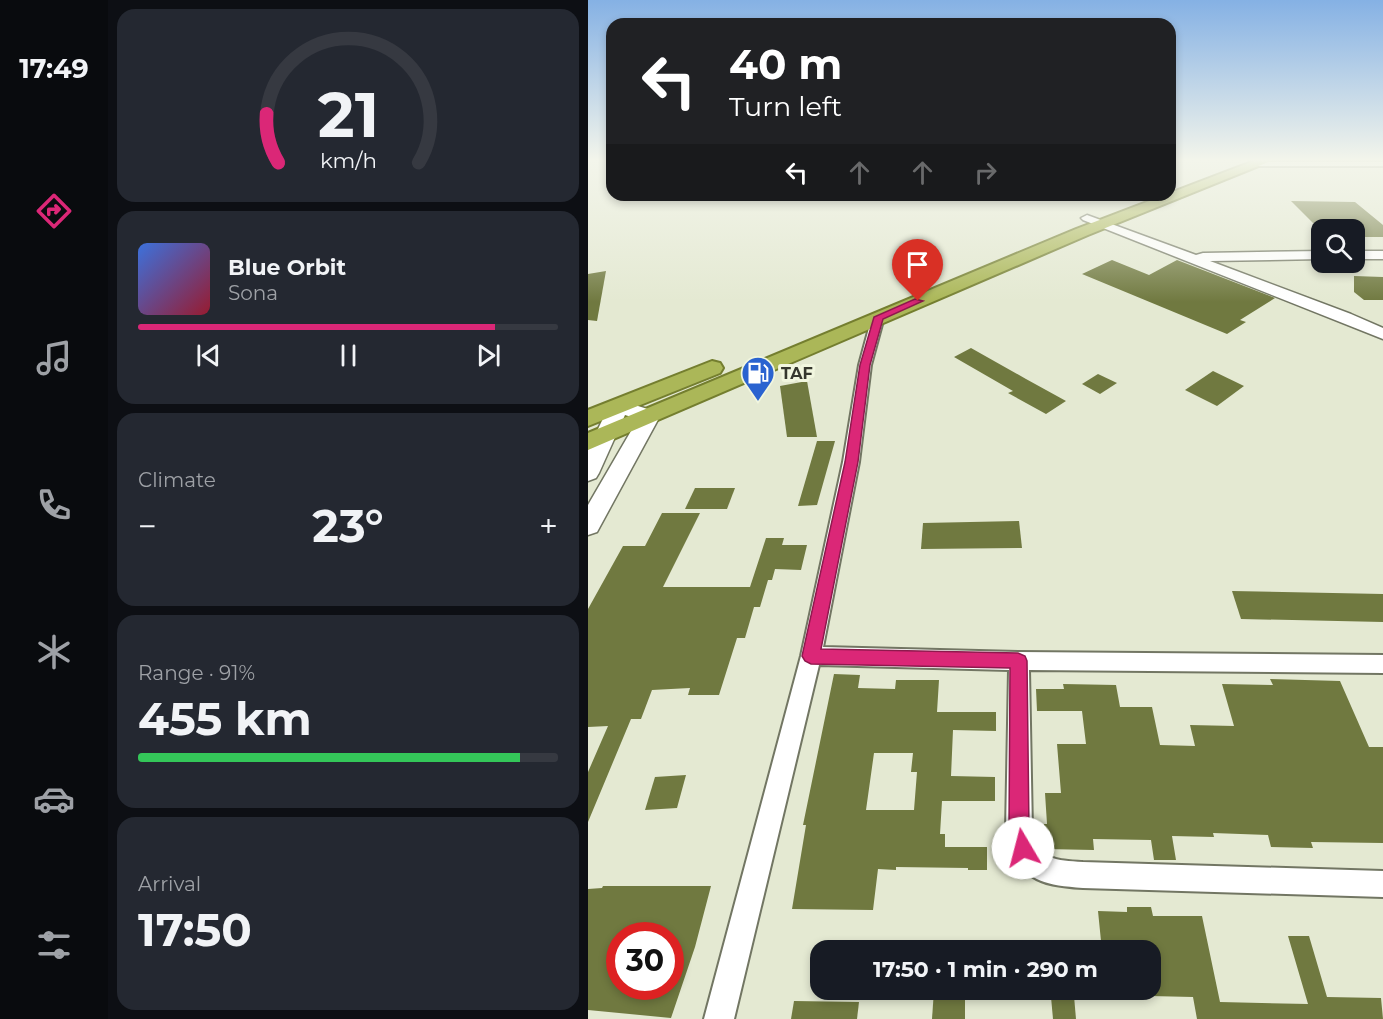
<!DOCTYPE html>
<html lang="en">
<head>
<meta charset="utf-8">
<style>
	:root { --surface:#171b24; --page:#242831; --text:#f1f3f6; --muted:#9ea1a6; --line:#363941; --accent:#db2777 }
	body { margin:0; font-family:Montserrat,sans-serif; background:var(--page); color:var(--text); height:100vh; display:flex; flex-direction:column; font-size:22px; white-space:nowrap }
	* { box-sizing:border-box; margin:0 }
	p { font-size:20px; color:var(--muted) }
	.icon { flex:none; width:33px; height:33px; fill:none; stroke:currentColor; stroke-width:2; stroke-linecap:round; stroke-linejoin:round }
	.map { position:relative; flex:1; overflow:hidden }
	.panel { display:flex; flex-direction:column; gap:9px; padding:9px; background:#0d0f14; width:480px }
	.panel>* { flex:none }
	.hud { position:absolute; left:18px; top:18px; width:570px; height:183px; border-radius:18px; box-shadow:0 3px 9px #0003; background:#202124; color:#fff; overflow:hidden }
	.controls { position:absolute; left:723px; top:219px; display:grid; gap:12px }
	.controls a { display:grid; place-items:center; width:54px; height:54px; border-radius:12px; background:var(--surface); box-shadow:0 3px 9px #0003; font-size:30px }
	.speed { position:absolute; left:18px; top:922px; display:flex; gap:12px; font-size:30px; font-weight:700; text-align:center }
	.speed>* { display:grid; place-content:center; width:78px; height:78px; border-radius:50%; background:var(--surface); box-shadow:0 3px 9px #0003; line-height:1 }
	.speed .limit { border:9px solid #d22; background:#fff; color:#111 }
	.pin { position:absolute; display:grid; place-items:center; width:51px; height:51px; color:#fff; margin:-62px -26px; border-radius:50% 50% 50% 0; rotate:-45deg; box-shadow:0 0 6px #0007 }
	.pin .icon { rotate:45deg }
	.me { position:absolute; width:66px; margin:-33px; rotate:352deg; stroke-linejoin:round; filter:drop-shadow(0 0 4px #0008) }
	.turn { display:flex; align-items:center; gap:21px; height:126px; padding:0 24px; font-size:27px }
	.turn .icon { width:78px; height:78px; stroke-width:2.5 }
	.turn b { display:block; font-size:42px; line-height:51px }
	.lanes { display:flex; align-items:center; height:57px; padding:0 24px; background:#0003; justify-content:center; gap:30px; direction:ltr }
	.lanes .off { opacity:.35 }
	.big { font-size:45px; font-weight:700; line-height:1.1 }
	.panel .tile { flex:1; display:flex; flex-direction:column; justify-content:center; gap:9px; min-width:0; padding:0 21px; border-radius:18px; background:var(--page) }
	.panel .dial { align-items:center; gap:0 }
	.dial svg { height:156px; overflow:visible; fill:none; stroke:var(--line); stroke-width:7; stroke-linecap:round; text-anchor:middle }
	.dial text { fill:var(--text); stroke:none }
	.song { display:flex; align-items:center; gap:18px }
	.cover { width:72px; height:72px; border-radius:9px; background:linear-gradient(135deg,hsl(220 70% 55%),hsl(350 70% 35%)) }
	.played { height:6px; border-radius:3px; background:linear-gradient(90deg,var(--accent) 85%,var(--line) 85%) }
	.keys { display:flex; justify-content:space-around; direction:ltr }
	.heat { display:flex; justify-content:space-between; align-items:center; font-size:33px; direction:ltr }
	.charge { height:9px; border-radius:4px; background:linear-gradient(90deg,#34c759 91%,var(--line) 0) }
	.trip { position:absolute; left:222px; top:940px; width:351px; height:60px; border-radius:18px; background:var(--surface); box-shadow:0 3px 9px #0003; font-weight:700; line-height:60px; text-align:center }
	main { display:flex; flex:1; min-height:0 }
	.tab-bar { display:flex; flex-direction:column; width:108px; justify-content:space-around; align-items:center; background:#090b0e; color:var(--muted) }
	.tab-bar .icon { width:42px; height:42px }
	.tab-bar .active { color:var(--accent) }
	.tab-bar b { font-size:27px; color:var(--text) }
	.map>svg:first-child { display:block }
	.building { fill:#707940; fill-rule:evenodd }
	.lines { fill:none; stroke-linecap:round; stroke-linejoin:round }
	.minor-casing { stroke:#727663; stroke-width:4 }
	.tertiary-casing { stroke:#727663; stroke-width:3 }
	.secondary-casing { stroke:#727663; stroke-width:3 }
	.trunk-casing { stroke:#747e2f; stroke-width:4 }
	.minor { fill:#fff; fill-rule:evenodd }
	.tertiary { fill:#fff; fill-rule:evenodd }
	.secondary { fill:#fff; fill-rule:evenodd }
	.trunk { fill:#abb758; fill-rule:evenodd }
	.route { fill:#db2777; stroke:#8e194d; stroke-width:1.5 }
	.labels { text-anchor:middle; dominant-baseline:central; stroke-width:6; stroke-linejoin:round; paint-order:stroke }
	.far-poi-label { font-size:16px; font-weight:bold; fill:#35372e; stroke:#f1f6df; text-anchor:start }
</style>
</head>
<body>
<main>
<nav class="tab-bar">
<b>17:49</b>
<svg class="icon active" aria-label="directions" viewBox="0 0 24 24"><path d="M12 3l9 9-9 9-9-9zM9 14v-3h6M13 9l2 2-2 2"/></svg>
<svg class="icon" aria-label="music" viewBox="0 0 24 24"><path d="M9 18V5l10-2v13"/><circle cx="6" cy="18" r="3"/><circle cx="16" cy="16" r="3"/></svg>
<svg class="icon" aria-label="phone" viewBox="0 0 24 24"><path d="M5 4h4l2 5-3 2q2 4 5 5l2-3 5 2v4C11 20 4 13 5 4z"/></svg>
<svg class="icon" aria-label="climate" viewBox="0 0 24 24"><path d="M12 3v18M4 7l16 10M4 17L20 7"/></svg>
<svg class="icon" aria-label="car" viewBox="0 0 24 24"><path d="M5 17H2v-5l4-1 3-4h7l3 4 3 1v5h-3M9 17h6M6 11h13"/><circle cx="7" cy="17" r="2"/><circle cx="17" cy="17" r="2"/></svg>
<svg class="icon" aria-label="filters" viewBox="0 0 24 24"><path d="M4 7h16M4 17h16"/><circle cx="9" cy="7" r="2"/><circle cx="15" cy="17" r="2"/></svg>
</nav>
<section class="panel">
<div class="tile dial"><svg viewBox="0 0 100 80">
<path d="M14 69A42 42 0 1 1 86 69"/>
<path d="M14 69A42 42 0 0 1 8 44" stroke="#db2777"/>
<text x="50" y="56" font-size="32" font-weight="700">21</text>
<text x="50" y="72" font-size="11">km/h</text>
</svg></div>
<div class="tile">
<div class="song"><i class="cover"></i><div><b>Blue Orbit</b><p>Sona</p></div></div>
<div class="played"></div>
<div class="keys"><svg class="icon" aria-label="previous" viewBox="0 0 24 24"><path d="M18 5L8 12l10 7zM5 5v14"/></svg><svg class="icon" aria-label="pause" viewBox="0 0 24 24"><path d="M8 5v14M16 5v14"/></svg><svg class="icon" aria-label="next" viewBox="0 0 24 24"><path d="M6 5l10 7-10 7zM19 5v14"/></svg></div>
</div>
<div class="tile"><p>Climate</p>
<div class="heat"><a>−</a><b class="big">23°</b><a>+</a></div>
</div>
<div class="tile"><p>Range · 91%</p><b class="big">455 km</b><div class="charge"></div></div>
<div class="tile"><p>Arrival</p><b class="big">17:50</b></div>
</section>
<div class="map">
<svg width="795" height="1019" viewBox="0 0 795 1019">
	<rect width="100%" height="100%" fill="#e4e9d2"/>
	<g class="building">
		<path d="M703,201L767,202L795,225V237H766V230H732Z"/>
		<path d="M524,260L561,275L589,260L687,298L652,320L658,322L639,334L494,274Z"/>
		<path d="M18,271L9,321L0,320V274Z"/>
		<path d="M766,276L795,277V300H776L766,292Z"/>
		<path d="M383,348L438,379L478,401L458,414L420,393L425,391L366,357Z"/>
		<path d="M625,371L656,386L629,406L597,390Z"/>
		<path d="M510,374L529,383L512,394L494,384Z"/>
		<path d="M219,381L229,437H199L192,386Z"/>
		<path d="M229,441H247L229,505L210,506Z"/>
		<path d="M107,488H147L139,509H97Z"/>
		<path d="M74,513H112L75,587H162L178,538H196L194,545H219L213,570L187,569L184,580H180L172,607H166L157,638H149L131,695H100L102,688L64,690L53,719H43L0,822V772L20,726L0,727V609L35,546H57Z"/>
		<path d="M431,521L434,548L333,549L335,523Z"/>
		<path d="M644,591L795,594V622L653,619Z"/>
		<path d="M246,674L272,675L270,688L307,689L308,680H351L349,712H408V731L365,730L363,776L407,777V801H354L352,834H357V847H399V870H380V868L308,867V870L290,869L285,910L204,909L218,825H215ZM286,753H325L323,772H329L326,810H278Z"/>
		<path d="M682,679L752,681L781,747H795V843L723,842L725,848L683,847L680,835L625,833L626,837L584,836L588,860H566L563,840L505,839L506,850L457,849L456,824H459L457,793H473L469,744H498L494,711H449L448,689H476L475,684L528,685L532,707H564L572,745L607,746L602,725L646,726L634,684L685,685Z"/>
		<path d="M98,775L89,808L57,810L67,777Z"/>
		<path d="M15,886H123L107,947L83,1018L0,1010V889L14,888ZM32,936H82V987H32Z"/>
		<path d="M539,907H563L565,916H614L632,1002L720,1004L700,936H721L739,997L793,998L795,1019H609L605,997L562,996V951H514L510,911L539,912Z"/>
		<path d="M346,990H377V1019H344Z"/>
		<path d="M486,996L488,1019H465L463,997Z"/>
		<path d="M206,1001L271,1002L269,1019H203Z"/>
	</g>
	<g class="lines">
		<defs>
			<g id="minor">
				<path d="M667,162H795V166H670Z"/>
				<path d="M290,314L296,317L283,365L271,462L235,647L431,652L795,655V673L441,670L444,831C453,861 467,860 495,862L795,871V897L495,888C447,885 432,878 418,831L421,670L231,665L146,1019H116L213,656L255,462L271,365L284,317Z"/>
			</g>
			<g id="tertiary">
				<path d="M499,215L608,255L615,253L734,251V259L622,261L763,314L795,328V339L495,220L493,218Z"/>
				<rect x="766" y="251" width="29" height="8"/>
			</g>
			<path id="secondary" d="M31,400L69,412L72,416L9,532L0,535V505L50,419L37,415L11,473L8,478L0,481V450L21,406L24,402Z"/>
			<g id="trunk">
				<path d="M671,159H688L500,235L0,450V433L488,229L577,195H582V193Z"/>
				<path d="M124,361L132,363L135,368L132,373L0,426V410Z"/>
			</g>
		</defs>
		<use href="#minor" class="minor-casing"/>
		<use href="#tertiary" class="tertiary-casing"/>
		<use href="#secondary" class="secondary-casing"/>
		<use href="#trunk" class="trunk-casing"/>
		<use href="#minor" class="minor"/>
		<use href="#tertiary" class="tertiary"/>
		<use href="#secondary" class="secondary"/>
		<use href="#trunk" class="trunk"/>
	</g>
	<linearGradient id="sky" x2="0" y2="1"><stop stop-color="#85b1e4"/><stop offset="0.53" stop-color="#f3f5eb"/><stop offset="1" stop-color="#f3f5eb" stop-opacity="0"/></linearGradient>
	<rect width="795" height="302" fill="url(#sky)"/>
	<path class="route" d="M327,299L335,301L295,319L282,365L270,462L233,649L430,653L437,656L439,661L441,831L446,848L443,856L435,859L428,856L421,831L422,668L223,664L217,661L214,656L257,462L272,365L286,317Z"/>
	<defs>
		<symbol id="fuel-pin" viewBox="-11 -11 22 30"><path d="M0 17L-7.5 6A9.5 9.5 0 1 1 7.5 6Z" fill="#2a63d0" stroke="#f1f6df"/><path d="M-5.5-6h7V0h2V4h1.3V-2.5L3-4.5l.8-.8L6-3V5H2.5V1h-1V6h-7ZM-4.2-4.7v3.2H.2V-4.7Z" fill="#fff"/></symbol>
	</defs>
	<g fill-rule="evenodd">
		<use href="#fuel-pin" x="151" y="354" width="38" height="52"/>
	</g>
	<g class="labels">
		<g class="far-poi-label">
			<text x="193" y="373">TAF</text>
		</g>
	</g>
</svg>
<div class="controls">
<a><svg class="icon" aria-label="search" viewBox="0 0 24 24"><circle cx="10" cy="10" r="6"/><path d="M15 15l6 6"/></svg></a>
</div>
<div class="speed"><div class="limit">30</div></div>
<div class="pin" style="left:330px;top:301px;background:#d93025"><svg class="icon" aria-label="arrive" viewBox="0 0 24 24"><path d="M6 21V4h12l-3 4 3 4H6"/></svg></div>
<svg class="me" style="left:435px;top:848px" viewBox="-20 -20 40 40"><circle r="19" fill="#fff"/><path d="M0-13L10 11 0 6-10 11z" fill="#db2777"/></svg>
<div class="trip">17:50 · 1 min · 290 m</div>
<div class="hud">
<div class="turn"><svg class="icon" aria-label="left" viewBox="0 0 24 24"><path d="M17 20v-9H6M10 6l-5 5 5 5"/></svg><div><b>40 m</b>Turn left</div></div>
<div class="lanes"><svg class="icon" aria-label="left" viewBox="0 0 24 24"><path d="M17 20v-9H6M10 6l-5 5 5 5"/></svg><svg class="icon off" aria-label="ahead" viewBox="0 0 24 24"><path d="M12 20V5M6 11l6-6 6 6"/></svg><svg class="icon off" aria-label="ahead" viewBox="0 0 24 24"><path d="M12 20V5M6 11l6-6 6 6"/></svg><svg class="icon off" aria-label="right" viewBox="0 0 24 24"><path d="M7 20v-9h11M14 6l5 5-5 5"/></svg></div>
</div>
</div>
</main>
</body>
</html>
